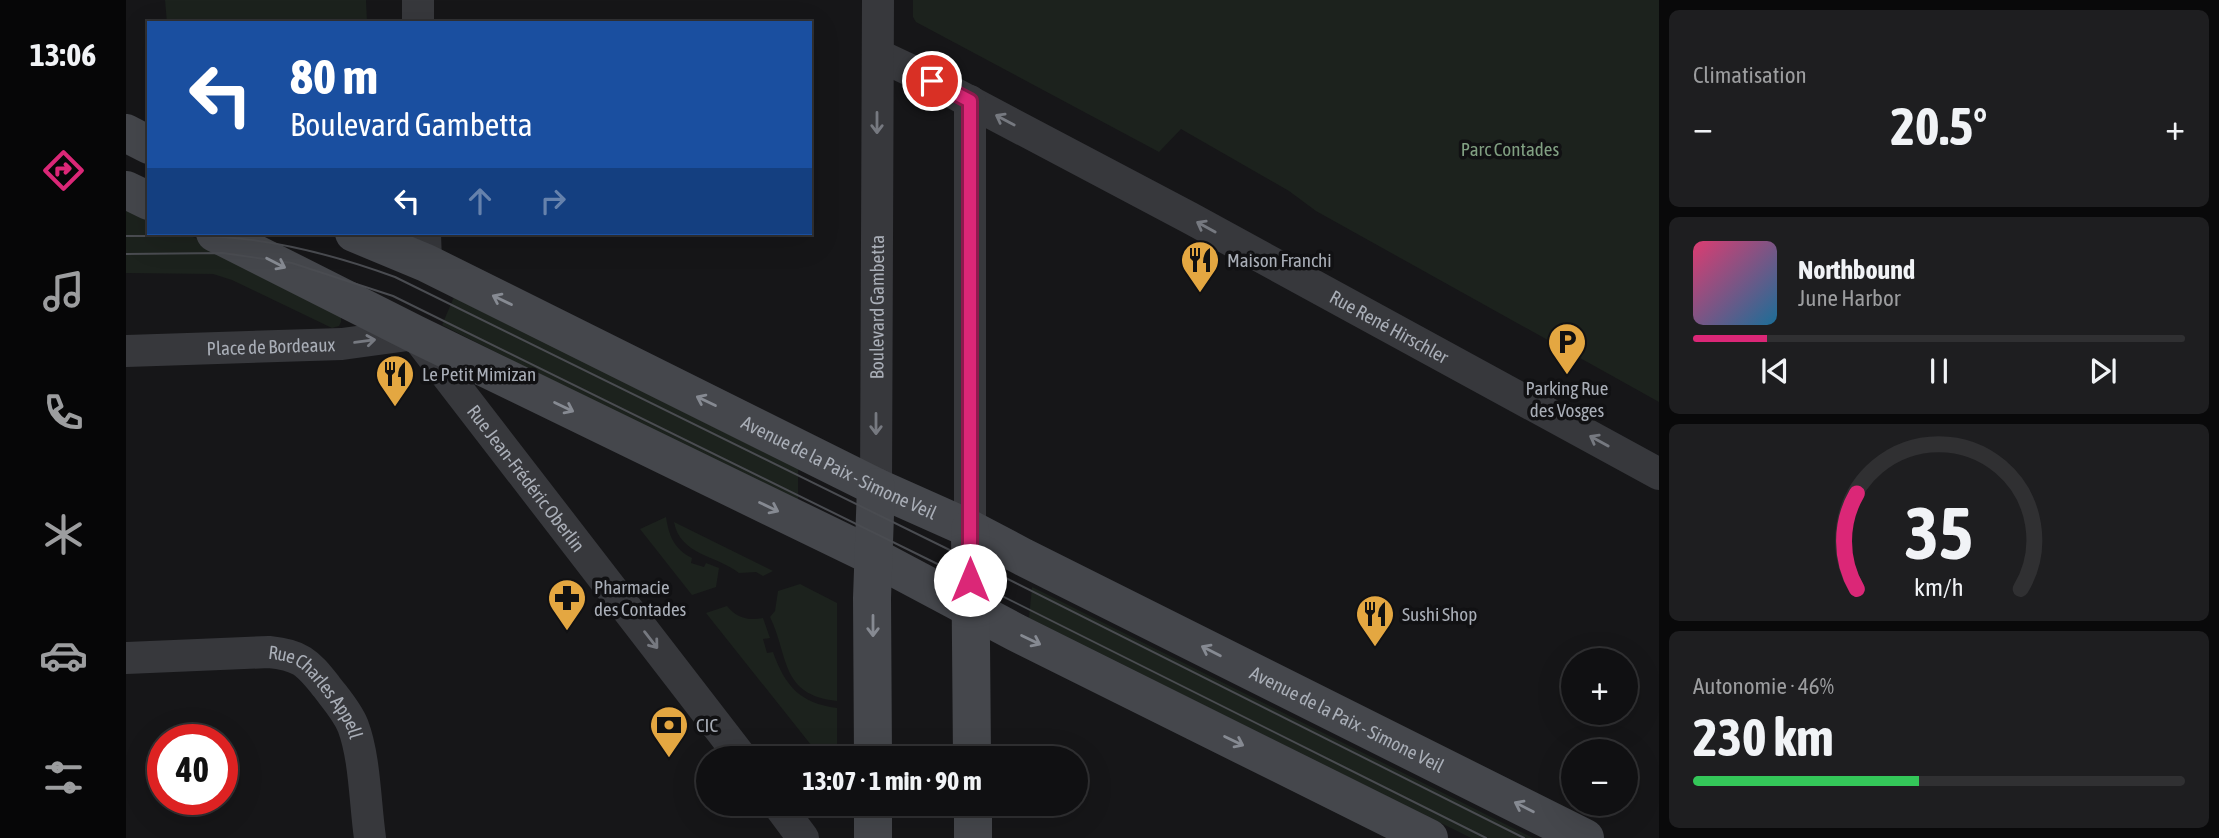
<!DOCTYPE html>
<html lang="fr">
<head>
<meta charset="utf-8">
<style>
	:root { --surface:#101012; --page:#1e1e20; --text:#f1f3f6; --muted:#9c9d9f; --line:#303032; --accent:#db2777 }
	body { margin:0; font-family:"Asap Condensed",sans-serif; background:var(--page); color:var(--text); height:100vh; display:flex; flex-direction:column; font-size:26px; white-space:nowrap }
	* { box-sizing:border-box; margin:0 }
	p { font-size:23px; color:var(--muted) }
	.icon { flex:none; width:38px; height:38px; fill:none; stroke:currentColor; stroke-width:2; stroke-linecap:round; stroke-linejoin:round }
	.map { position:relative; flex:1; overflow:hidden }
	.sheet { display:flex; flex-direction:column; gap:10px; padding:10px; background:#09090a; width:560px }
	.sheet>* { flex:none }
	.hud { position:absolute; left:21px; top:21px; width:665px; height:214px; border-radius:0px; box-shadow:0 7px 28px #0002,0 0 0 2px var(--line); background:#1a4fa0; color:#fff; overflow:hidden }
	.buttons { position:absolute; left:1435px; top:648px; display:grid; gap:14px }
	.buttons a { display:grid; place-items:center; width:77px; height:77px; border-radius:50%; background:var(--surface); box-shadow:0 7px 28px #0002,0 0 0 2px var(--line); font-size:35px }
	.speed { position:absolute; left:21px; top:724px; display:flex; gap:14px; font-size:35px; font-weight:700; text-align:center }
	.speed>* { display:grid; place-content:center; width:91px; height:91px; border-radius:50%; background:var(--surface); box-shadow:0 7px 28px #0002,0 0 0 2px var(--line); line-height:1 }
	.speed .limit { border:10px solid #d22; background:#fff; color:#111 }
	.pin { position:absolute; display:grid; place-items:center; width:60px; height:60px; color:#fff; margin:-30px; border:4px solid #fff; border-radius:50%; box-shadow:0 2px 7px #0007 }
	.me { position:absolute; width:77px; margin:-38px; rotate:0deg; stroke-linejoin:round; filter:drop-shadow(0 0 5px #0008) }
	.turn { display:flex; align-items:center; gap:24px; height:147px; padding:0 28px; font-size:32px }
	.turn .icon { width:91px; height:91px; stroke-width:2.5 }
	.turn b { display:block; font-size:49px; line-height:60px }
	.lanes { display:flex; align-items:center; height:66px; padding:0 28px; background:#0003; justify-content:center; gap:35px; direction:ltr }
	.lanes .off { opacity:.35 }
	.big { font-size:52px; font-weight:700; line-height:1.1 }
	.sheet .card { flex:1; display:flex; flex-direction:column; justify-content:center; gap:10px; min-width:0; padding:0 24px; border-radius:10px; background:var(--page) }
	.sheet .dial { align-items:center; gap:0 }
	.dial svg { height:182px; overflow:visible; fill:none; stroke:var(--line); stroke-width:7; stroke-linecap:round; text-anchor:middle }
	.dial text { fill:var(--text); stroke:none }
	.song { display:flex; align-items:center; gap:21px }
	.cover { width:84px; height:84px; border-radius:10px; background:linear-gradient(135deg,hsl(340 70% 55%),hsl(200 70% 35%)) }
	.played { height:7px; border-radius:4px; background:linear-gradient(90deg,var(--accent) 15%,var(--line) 15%) }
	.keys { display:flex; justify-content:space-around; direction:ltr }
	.heat { display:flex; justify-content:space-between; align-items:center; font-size:38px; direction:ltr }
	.charge { height:10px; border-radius:5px; background:linear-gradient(90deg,#34c759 46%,var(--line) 0) }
	.trip { position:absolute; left:570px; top:746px; width:392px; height:70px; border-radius:35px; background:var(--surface); box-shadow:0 7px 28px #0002,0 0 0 2px var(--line); font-weight:700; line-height:70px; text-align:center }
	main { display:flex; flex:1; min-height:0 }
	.tab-bar { display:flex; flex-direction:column; width:126px; justify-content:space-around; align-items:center; background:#060607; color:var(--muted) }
	.tab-bar .icon { width:49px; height:49px }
	.tab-bar .current { color:var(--accent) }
	.tab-bar b { font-size:32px; color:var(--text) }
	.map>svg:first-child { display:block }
	.green { fill:#1c221d }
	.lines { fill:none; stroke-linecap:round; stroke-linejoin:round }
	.street { stroke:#37383c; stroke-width:32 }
	.secondary { stroke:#45474c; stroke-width:38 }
	.tram { stroke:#4a4c51; stroke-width:2 }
	.oneway { stroke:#767980 }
	.oneway2 { stroke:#868a92 }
	.route-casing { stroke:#8e194d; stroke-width:18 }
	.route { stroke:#db2777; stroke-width:12 }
	.labels { text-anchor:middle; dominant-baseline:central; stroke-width:7; stroke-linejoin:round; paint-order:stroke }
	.park-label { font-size:19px; fill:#81a082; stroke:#111113 }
	.poi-label { font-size:19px; fill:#a9aeb7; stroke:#111113; text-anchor:start }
	.street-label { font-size:19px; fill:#a9aeb7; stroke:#111113 }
</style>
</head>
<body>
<main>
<nav class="tab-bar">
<b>13:06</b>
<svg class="icon current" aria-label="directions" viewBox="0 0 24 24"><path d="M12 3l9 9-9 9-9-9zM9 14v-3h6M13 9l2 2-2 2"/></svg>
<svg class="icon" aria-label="music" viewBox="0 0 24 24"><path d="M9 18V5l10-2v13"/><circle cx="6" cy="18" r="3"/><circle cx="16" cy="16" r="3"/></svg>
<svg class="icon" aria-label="phone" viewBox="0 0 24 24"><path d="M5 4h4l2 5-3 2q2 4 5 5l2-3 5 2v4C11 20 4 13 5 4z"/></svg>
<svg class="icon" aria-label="climate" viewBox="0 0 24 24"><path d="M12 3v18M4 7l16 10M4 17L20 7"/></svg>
<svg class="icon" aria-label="car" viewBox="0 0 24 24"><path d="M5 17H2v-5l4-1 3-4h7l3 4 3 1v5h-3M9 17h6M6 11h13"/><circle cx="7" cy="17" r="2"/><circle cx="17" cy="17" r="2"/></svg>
<svg class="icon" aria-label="filters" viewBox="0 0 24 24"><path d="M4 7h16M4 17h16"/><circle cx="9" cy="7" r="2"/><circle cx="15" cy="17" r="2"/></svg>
</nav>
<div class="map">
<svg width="1533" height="838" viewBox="0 0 1533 838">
	<rect width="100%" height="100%" fill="#161618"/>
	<g class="green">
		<path d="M39,0H240L241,23H41Z"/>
		<path d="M787,0H1533V402L1190,211L1163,191L1055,129L1033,152L790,22L787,17Z"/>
		<path d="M0,204L23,215V233H59L208,307L215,314V322L213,326L206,328L106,280L87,274L0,273Z"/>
		<path d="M328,297L672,469V504L316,325Z"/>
		<path d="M540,517C543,536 548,549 566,558L565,563L578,567L580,563L593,568L590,587L566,595L514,529Z"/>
		<path d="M548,522L647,571L637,576L630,572L613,573C590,555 554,555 548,522Z"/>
		<path d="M674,584L711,603V701C654,695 663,656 644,617L649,611L652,591Z"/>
		<path d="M906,587L1407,838H1345L903,618Z"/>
		<path d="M601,606C611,618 622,621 637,618L644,638L637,639L641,653L647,652C659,686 674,703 711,708V755H693L580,613Z"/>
	</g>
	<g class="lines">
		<g class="street">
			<path d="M292,0V23"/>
			<path id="s1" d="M752,55L786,71L1064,218L1533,474"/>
			<path d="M844,101V529"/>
			<path d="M299,233L300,263"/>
			<path id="s2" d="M0,351L216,344L289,334L616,758"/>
			<path id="s3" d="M750,487L752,0"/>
			<path id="s4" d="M0,658L143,652C174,655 181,662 200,686C209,698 221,711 227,726C239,758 239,803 244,838"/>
			<path d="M651,803L677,838"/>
		</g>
		<g class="secondary">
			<path d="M0,133L23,145"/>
			<path d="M0,190L23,201"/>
			<path d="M89,233L289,334L748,557L889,632L1303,838"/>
			<path id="s5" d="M228,233L300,263L750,487L844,529L897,557L1459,838"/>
			<path d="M844,529L846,758"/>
			<path d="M747,758L746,598L750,487"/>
			<path d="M847,803V838"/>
			<path d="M747,838V803"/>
		</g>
		<g class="tram">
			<path d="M0,236C32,236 65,235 97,237C156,241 214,257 269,277L844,560L1398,838"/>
			<path d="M0,254L97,253L166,263L267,296L844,580L1360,838"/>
		</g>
	</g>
	<defs><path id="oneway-shaft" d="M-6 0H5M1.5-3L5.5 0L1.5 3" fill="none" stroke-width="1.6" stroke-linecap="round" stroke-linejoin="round" transform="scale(1.75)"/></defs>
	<g class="oneway">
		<use href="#oneway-shaft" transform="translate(879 120) rotate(-152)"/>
		<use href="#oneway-shaft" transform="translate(751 123) rotate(90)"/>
		<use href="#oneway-shaft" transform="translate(1080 227) rotate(-151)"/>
		<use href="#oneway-shaft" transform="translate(239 341) rotate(-8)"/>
		<use href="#oneway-shaft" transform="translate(750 424) rotate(90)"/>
		<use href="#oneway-shaft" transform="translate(1473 441) rotate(-151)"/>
		<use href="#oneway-shaft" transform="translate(525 640) rotate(52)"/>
	</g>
	<g class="oneway2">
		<use href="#oneway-shaft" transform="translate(150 263) rotate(27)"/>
		<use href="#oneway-shaft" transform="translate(376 300) rotate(-154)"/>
		<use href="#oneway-shaft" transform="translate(580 401) rotate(-154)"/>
		<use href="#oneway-shaft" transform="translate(438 407) rotate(26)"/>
		<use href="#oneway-shaft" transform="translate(643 507) rotate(26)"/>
		<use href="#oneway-shaft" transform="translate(747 626) rotate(90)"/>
		<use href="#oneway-shaft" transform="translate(905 640) rotate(26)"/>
		<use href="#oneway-shaft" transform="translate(1085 651) rotate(-153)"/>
		<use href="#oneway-shaft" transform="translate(1108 741) rotate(26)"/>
		<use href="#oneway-shaft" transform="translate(1398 807) rotate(-153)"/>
	</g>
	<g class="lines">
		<defs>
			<path id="route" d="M806,81L844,101V580"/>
		</defs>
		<use href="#route" class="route-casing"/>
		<use href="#route" class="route"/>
	</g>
	<defs>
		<symbol id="restaurant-pin" viewBox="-11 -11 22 30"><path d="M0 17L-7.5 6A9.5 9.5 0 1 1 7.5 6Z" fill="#e4a741" stroke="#111113"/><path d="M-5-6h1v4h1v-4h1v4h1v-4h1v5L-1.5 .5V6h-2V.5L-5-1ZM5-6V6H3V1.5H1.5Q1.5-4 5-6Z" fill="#111"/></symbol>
		<symbol id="parking-pin" viewBox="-11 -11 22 30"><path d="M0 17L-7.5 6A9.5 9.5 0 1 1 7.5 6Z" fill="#e4a741" stroke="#111113"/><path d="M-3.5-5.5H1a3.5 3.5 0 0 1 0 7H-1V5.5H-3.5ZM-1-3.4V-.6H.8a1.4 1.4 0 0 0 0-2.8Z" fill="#111"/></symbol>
		<symbol id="pharmacy-pin" viewBox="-11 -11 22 30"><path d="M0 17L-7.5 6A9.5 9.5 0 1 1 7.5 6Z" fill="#e4a741" stroke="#111113"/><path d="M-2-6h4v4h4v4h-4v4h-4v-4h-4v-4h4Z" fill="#111"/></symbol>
		<symbol id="bank-pin" viewBox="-11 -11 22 30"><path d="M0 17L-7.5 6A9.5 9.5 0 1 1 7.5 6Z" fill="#e4a741" stroke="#111113"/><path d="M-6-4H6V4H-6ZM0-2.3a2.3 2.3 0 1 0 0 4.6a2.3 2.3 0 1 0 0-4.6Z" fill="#111"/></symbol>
	</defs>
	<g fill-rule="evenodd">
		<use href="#restaurant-pin" x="1052" y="238" width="44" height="60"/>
		<use href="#parking-pin" x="1419" y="320" width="44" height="60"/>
		<use href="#restaurant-pin" x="247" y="352" width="44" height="60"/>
		<use href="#pharmacy-pin" x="419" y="576" width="44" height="60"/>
		<use href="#restaurant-pin" x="1227" y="592" width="44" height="60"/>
		<use href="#bank-pin" x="521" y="703" width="44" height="60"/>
	</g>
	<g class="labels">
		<g class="park-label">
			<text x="1384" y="149">Parc Contades</text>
		</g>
		<g class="poi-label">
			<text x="1101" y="260">Maison Franchi</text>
			<text x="296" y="374">Le Petit Mimizan</text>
			<text x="1441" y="388" text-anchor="middle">Parking Rue<tspan x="1441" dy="22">des Vosges</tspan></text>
			<text x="468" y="587">Pharmacie<tspan x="468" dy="22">des Contades</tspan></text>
			<text x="1276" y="614">Sushi Shop</text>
			<text x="570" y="725">CIC</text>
		</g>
		<g class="street-label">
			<text stroke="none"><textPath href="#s3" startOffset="180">Boulevard Gambetta</textPath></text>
			<text stroke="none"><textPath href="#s1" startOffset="579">Rue René Hirschler</textPath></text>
			<text stroke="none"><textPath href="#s2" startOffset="145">Place de Bordeaux</textPath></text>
			<text stroke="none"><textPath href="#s5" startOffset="539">Avenue de la Paix - Simone Veil</textPath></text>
			<text stroke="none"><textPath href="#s2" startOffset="472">Rue Jean-Frédéric Oberlin</textPath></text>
			<text stroke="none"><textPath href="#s4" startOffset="208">Rue Charles Appell</textPath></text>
			<text stroke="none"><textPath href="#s5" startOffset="1106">Avenue de la Paix - Simone Veil</textPath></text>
		</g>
	</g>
</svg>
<div class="buttons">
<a>+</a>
<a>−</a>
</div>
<div class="speed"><div class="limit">40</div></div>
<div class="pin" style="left:806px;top:81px;background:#d93025"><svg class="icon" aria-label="arrive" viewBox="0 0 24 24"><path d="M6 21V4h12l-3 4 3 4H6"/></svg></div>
<svg class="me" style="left:844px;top:580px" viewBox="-20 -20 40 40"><circle r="19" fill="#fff"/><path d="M0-13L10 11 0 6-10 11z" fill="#db2777"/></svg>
<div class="trip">13:07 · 1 min · 90 m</div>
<div class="hud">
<div class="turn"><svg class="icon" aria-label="left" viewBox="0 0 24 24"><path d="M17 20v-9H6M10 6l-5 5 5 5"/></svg><div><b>80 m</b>Boulevard Gambetta</div></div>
<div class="lanes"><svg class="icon" aria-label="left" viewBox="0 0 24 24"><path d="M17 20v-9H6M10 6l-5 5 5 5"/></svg><svg class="icon off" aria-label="ahead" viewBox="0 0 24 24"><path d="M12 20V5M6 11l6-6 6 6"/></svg><svg class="icon off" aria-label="right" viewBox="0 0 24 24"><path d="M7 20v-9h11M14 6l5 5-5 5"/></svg></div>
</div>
</div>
<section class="sheet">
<div class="card"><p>Climatisation</p>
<div class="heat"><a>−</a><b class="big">20.5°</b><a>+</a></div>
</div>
<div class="card">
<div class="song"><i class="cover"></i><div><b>Northbound</b><p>June Harbor</p></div></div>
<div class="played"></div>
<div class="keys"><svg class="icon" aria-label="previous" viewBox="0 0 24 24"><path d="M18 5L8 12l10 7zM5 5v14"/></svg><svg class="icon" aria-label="pause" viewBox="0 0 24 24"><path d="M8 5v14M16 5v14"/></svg><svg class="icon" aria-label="next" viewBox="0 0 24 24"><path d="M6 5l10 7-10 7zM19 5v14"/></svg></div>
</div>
<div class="card dial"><svg viewBox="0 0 100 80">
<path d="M14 69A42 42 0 1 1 86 69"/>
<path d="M14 69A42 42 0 0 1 14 27" stroke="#db2777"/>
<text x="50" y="56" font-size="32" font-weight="700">35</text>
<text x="50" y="72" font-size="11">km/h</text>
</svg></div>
<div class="card"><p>Autonomie · 46%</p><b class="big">230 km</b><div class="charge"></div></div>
</section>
</main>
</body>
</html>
